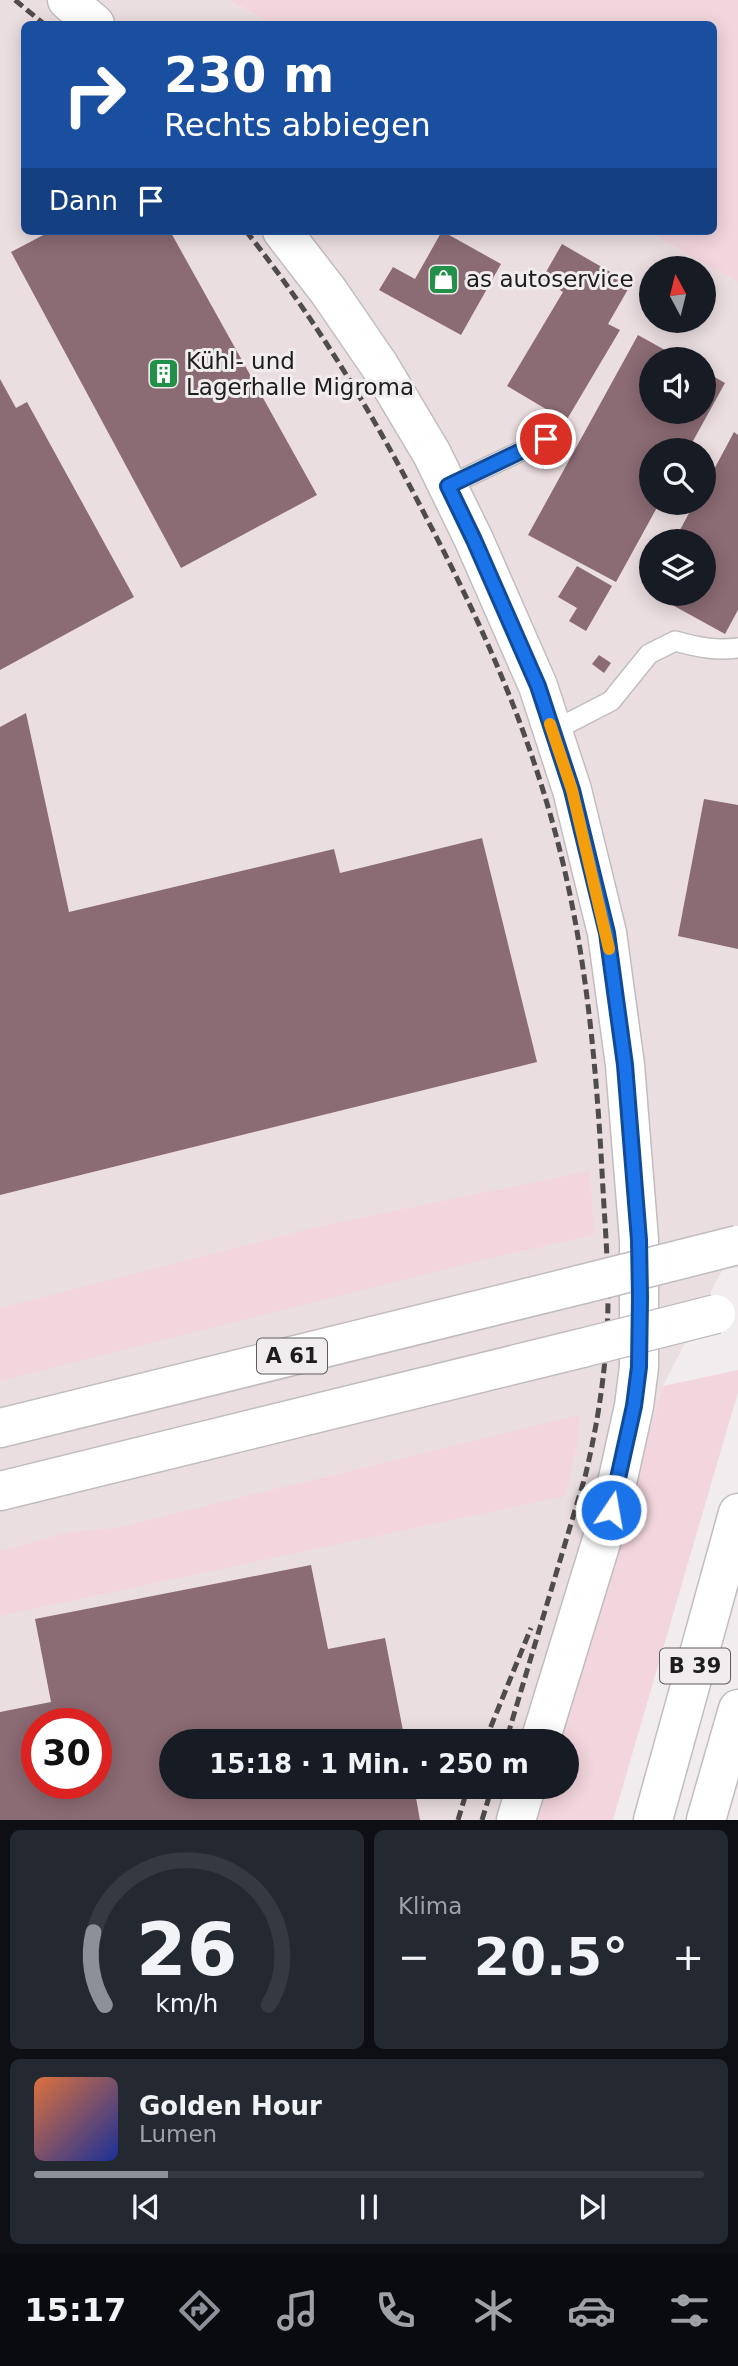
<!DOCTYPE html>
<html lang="de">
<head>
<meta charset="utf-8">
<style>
	:root { --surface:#171b24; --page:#242831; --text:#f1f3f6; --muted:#9ea1a6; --line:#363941; --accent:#8c9099 }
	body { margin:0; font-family:"DejaVu Sans",sans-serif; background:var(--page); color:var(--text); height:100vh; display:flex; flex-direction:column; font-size:26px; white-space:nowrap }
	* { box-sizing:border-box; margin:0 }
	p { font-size:23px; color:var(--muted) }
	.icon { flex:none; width:38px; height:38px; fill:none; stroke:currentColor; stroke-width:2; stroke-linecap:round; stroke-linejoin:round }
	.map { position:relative; height:1820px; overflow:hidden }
	.drawer { display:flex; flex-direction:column; gap:10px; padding:10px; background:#0d0f14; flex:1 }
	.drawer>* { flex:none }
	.top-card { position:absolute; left:21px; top:21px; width:696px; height:214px; border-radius:10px; box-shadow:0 4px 18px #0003; background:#1a4fa0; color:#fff; overflow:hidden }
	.needle { width:46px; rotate:353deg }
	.buttons { position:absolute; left:639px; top:256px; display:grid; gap:14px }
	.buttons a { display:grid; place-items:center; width:77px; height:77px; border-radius:50%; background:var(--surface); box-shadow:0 4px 18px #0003; font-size:35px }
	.speed { position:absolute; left:21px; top:1708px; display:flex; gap:14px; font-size:35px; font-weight:700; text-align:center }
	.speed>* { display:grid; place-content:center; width:91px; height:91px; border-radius:50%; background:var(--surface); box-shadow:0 4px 18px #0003; line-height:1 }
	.speed .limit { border:10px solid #d22; background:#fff; color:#111 }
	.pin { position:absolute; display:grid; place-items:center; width:60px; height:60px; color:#fff; margin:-30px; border:4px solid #fff; border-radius:50%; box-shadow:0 2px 7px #0007 }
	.me { position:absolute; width:77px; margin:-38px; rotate:12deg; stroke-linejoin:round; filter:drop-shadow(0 0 5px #0008) }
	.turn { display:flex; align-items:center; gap:24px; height:147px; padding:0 28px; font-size:32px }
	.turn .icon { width:91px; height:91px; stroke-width:2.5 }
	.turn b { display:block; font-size:49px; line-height:60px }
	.then { display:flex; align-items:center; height:66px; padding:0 28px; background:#0003; gap:14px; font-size:26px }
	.big { font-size:52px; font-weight:800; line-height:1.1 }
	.drawer .widget { flex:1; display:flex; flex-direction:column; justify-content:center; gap:10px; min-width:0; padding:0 24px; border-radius:10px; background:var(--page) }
	.drawer .dial { align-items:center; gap:0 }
	.dial svg { height:182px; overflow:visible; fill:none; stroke:var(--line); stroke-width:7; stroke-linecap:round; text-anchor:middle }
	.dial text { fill:var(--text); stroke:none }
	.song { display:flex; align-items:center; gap:21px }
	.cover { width:84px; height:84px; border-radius:10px; background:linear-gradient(135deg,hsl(20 70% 55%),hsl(230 70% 35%)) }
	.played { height:7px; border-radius:4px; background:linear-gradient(90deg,var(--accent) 20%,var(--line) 20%) }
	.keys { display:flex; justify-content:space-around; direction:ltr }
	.heat { display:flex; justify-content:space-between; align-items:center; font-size:38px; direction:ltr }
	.drawer .tiles { flex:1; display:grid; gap:10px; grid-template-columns:1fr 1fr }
	.widget:last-child { grid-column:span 2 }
	.trip { position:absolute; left:159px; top:1729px; width:420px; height:70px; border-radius:35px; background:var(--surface); box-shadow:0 4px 18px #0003; font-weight:800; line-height:70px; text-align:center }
	.menu { display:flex; height:112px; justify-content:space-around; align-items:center; background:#090b0e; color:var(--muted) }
	.menu .icon { width:49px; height:49px }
	.menu .on { color:var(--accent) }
	.menu b { font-size:32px; color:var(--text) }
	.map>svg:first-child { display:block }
	.built { fill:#ebdee1; fill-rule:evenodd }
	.green { fill:#f3d6dd }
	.building { fill:#8b6b74; fill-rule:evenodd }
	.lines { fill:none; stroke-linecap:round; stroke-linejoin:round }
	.lane-casing { stroke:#c1bdbe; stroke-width:22 }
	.street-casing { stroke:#c1bdbe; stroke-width:41 }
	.highway-casing { stroke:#c1bdbe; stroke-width:41 }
	.lane { stroke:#fff; stroke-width:19 }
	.street { stroke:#fff; stroke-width:38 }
	.highway { stroke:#fff; stroke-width:38 }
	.rail { stroke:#4e4c4c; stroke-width:5; stroke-dasharray:10 5; stroke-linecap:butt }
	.highway-bridge-casing { stroke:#c1bdbe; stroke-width:41; stroke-linecap:butt }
	.highway-bridge { stroke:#fff; stroke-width:38 }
	.route-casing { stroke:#114b97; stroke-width:18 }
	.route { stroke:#1a73e8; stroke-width:12 }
	.slow { stroke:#f59e0b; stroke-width:12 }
	.labels { text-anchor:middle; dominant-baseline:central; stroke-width:6; stroke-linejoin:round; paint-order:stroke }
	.shield { fill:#f1edee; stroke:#5d5b5c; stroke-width:2 }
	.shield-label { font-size:21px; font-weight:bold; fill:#1e1d1d }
	.poi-label { font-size:23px; fill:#1e1d1d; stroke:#f1edee; text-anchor:start }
</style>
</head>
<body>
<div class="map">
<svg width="738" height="1820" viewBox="0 0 738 1820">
	<rect width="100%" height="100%" fill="#f1edee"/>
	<path class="built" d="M0,0H229L273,24H24V231H646L738,282V1239L663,1386L559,1741H172V1787H546L536,1820H0ZM651,268H704V320H651ZM651,359H704V411H651ZM651,450H704V502H651ZM651,541H704V593H651ZM37,1724H96V1783H37Z"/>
	<g class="green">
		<path d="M229,0H738V282L646,231H714V24H273Z"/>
		<path d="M590,1171L594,1235L474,1262L0,1381V1308L320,1226Z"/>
		<path d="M738,1370V1392L613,1820H536L546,1787H567V1741H559L663,1386Z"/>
		<path d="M579,1415L577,1444L565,1496L0,1616V1551L70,1532L116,1528Z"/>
	</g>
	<g class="building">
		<path d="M51,231H170L317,495L181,568L11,252Z"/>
		<path d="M442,231L501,264L461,335L379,290L393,267L415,279Z"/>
		<path d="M562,244L631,284L608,324L620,330L566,421L507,386L563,292L542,279Z"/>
		<path d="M638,335L681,359H651V411H704V371L725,383L688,450H651V502H660L616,582L528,535Z"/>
		<path d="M0,379L16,408L27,402L134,597L0,670Z"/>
		<path d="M734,432L738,435V610L725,634L647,591L651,583V593H704V541H674L695,502H704V488Z"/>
		<path d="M577,566L612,586L586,631L569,621L577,608L558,597Z"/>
		<path d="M599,655L611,663L604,673L592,664Z"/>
		<path d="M26,713L69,912L334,849L340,873L482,838L537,1062L0,1195V727Z"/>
		<path d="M704,799L738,805V949L678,936Z"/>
		<path d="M311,1565L328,1649L385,1638L405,1741H172V1787H414L420,1820H0V1712L51,1702L35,1619ZM37,1724H96V1783H37Z"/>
	</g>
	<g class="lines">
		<defs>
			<g id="lane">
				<path d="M448,486L546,439"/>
				<path d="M553,731L611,701L649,654L675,641C697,647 715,651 738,648"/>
			</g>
			<g id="street">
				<path d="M67,0L95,24"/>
				<path d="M282,231L329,292L379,365L432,454L474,540L538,686L572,790L607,933L625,1065L639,1240V1367L634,1406L611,1510L540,1741"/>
				<path d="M516,1820L526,1787"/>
			</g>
			<g id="highway">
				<path d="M0,1428L583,1284"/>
				<path d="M0,1491L582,1348"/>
				<path d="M653,1820L738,1513"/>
				<path d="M706,1820L738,1709"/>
			</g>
		</defs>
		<use href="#lane" class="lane-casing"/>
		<use href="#street" class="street-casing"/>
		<use href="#highway" class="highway-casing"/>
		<use href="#lane" class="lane"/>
		<use href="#street" class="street"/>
		<use href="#highway" class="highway"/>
		<g class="rail">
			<path d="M15,0L44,24"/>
			<path d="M246,231C317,321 375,417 427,519C482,624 530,732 559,847C586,953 596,1063 602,1171C604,1213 608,1256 608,1298C608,1357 599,1419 585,1477L506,1741"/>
			<path d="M485,1741L531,1628"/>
			<path d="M458,1820L468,1787"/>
			<path d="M482,1820L492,1787"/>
		</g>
		<defs>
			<g id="highway-bridge">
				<path d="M583,1284L738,1245"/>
				<path d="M582,1348L716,1314"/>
			</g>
		</defs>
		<use href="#highway-bridge" class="highway-bridge-casing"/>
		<use href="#highway-bridge" class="highway-bridge"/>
	</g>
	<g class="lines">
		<defs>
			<path id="route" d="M546,439L448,486L474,540L538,686L572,790L607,933L625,1065L639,1240L640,1297L639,1367L634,1406L611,1510"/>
		</defs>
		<use href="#route" class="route-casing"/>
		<use href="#route" class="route"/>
		<path class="slow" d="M550,724L572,790L609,949"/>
	</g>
	<defs>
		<symbol id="shop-square" viewBox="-11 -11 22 22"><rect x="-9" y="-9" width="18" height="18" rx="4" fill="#229048" stroke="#f1edee"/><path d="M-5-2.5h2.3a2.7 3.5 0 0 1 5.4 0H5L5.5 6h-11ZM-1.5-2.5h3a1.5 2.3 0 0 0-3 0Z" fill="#fff"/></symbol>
		<symbol id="building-square" viewBox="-11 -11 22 22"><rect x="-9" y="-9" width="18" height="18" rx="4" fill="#229048" stroke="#f1edee"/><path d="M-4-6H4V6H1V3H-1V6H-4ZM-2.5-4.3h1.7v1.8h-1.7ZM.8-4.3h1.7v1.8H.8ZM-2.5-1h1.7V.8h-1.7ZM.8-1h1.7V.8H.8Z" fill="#fff"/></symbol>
	</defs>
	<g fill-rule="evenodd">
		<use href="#shop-square" x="426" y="262" width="35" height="35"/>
		<use href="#building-square" x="146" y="356" width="35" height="35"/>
	</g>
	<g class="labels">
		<g class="shield">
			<rect x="257" y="1338.5" width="70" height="35" rx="5"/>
			<rect x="660" y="1648.5" width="70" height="35" rx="5"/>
		</g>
		<g class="shield-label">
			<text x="292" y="1356">A 61</text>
			<text x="695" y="1666">B 39</text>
		</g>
		<g class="poi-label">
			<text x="466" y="279">as autoservice</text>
			<text x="186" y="361">Kühl- und<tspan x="186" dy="26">Lagerhalle Migroma</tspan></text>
		</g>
	</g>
</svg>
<div class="buttons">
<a><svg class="needle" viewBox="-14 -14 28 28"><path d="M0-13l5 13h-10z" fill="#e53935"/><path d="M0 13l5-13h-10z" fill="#9ea1a6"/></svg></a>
<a><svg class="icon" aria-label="sound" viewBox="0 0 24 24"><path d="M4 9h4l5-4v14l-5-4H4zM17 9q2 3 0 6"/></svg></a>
<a><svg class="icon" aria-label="search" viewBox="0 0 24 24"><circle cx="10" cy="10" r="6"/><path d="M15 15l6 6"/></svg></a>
<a><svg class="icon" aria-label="layers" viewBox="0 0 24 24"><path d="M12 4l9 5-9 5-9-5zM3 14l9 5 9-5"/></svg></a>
</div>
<div class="speed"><div class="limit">30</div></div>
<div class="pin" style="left:546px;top:439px;background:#d93025"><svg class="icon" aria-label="arrive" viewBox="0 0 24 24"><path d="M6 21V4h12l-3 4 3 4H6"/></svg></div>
<svg class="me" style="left:611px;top:1510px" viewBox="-20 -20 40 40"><circle r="17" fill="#1a73e8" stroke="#fff" stroke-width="3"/><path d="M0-11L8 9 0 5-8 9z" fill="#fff"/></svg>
<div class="trip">15:18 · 1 Min. · 250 m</div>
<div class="top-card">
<div class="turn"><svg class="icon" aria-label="right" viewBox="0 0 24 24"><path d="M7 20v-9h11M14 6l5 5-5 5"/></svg><div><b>230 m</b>Rechts abbiegen</div></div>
<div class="then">Dann<svg class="icon" aria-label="arrive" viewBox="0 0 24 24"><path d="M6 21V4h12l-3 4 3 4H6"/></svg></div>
</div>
</div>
<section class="drawer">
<div class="tiles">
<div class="widget dial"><svg viewBox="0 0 100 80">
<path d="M14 69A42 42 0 1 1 86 69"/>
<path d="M14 69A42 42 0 0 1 9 37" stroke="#8c9099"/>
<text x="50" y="56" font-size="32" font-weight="700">26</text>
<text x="50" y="72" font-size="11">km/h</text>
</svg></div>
<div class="widget"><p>Klima</p>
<div class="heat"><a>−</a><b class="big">20.5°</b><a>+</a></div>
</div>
<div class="widget">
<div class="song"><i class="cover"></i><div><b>Golden Hour</b><p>Lumen</p></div></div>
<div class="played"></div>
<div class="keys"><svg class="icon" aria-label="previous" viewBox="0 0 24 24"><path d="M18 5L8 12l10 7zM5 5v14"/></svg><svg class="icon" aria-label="pause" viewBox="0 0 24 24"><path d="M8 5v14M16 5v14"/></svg><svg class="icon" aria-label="next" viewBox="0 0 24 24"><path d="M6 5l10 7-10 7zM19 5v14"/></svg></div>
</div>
</div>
</section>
<nav class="menu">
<b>15:17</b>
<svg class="icon on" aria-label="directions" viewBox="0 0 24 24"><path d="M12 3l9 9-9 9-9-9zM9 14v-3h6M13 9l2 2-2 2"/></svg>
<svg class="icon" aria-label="music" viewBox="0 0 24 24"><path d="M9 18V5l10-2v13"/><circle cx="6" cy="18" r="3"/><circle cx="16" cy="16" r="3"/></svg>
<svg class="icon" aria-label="phone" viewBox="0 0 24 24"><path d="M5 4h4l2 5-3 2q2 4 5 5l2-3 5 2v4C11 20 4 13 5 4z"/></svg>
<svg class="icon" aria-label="climate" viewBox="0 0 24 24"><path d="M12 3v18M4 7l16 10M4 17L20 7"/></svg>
<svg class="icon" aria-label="car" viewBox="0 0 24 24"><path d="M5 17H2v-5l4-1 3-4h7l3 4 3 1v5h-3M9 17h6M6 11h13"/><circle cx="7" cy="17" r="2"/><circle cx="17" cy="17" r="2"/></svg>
<svg class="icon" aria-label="filters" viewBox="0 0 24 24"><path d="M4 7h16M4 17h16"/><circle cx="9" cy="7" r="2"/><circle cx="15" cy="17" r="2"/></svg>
</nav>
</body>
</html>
